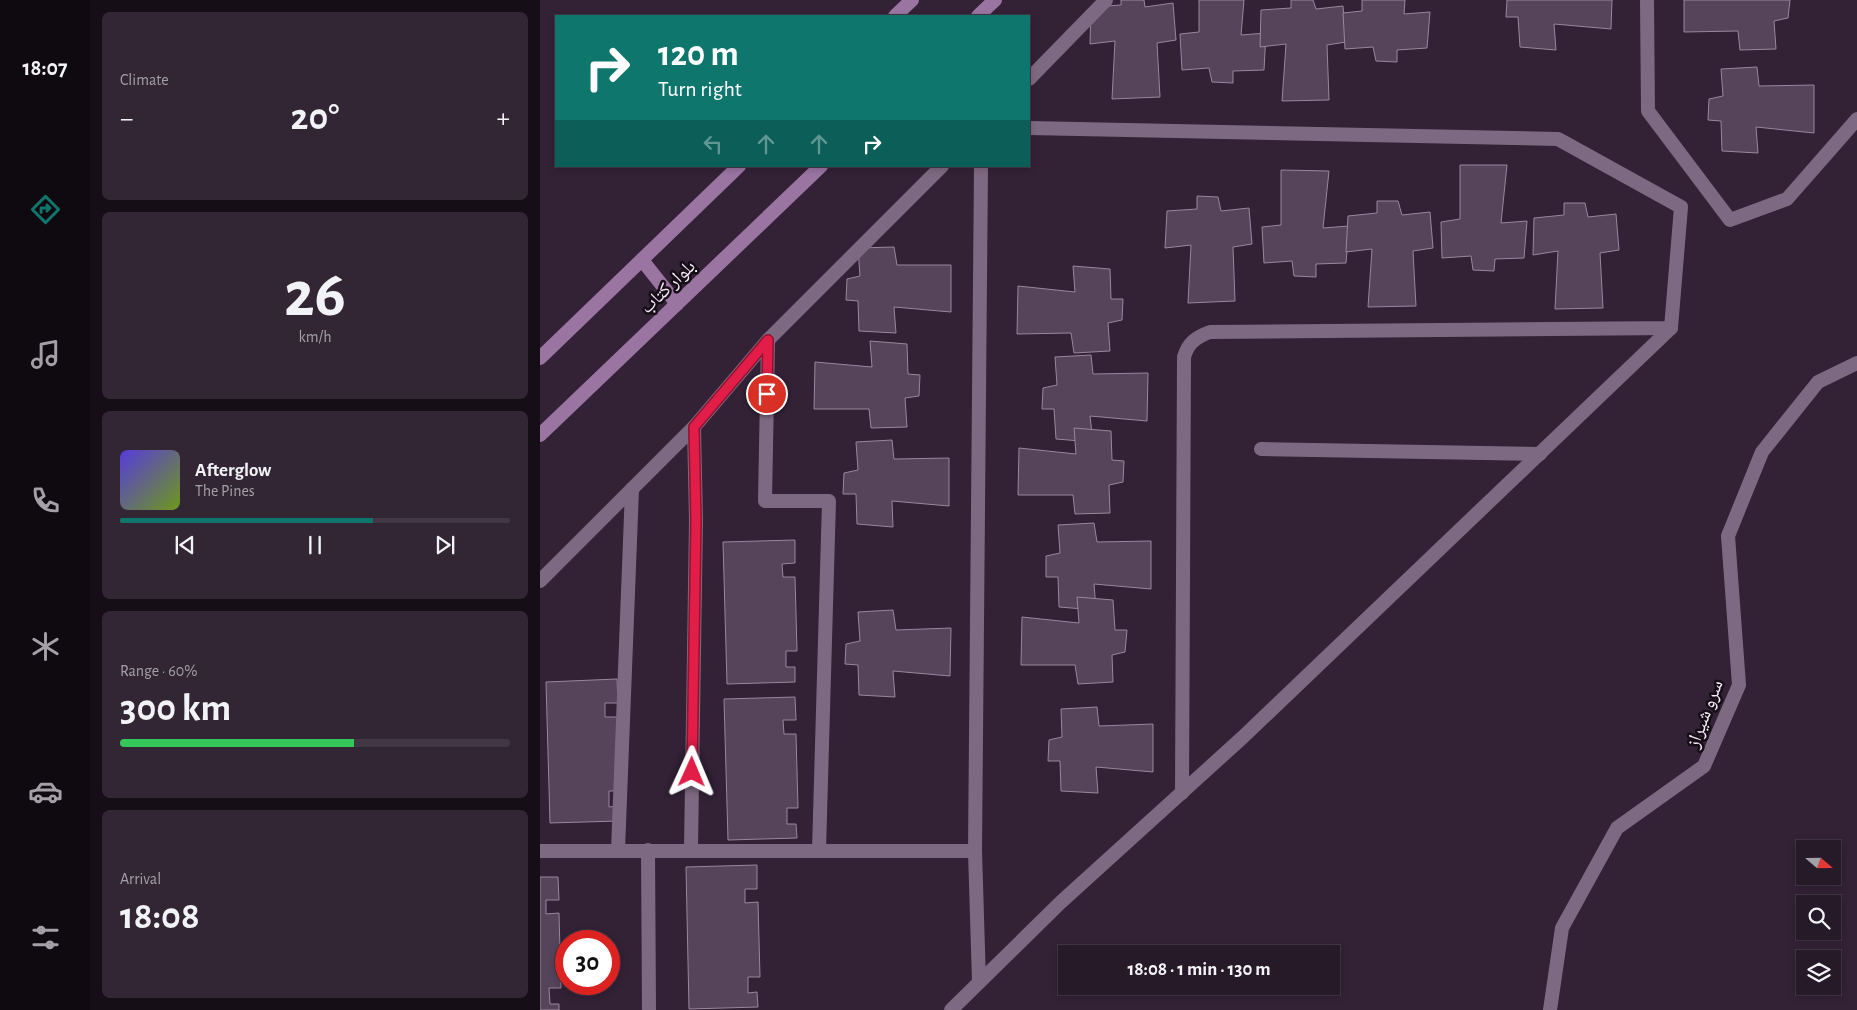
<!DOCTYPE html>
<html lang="en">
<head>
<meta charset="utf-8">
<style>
	:root { --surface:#261928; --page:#322634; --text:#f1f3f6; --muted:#a4a0a8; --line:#423845; --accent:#0f766e }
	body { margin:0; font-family:"Alegreya Sans","Noto Naskh Arabic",sans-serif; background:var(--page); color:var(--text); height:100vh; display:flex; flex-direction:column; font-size:19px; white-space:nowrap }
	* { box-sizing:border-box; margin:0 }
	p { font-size:16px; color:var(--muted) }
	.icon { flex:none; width:28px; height:28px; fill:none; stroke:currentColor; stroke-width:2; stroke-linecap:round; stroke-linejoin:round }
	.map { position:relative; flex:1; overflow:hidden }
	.panel { display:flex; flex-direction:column; gap:12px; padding:12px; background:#150e16; width:450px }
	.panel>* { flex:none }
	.banner { position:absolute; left:15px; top:15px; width:475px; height:152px; border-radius:0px; box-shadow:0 2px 8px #0003,0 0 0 1px var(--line); background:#0f766e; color:#fff; overflow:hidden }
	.needle { width:32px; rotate:110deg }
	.tools { position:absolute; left:1256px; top:840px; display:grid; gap:10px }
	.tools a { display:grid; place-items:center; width:45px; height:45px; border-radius:0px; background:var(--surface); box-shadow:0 2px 8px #0003,0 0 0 1px var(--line); font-size:25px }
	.speed { position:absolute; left:15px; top:930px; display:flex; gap:10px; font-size:25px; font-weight:700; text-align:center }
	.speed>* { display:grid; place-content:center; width:65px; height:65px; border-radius:50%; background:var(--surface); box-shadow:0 2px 8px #0003,0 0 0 1px var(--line); line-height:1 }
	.speed .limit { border:8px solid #d22; background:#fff; color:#111 }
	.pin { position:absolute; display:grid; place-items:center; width:42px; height:42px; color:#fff; margin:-21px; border:2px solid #fff; border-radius:50%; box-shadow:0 1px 5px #0007 }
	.me { position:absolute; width:55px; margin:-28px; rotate:1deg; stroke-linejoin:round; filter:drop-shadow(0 0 4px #0008) }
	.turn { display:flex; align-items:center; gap:18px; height:105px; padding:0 20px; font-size:22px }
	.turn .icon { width:65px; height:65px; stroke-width:2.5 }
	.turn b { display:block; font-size:35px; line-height:42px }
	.lanes { display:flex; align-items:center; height:48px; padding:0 20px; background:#0003; justify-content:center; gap:25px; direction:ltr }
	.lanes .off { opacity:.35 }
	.big { font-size:38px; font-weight:700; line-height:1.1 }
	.panel .tile { flex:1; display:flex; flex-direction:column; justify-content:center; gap:8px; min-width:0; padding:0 18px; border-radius:8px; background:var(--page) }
	.panel .dial { align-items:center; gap:0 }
	.dial b { font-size:65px; line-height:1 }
	.song { display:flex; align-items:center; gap:15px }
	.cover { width:60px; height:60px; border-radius:8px; background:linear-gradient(135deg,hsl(250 70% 55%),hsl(80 70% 35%)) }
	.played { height:5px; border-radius:2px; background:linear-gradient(90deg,var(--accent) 65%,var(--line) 65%) }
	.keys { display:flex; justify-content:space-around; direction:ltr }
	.heat { display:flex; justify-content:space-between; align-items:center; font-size:28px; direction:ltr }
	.charge { height:8px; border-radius:4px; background:linear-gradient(90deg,#34c759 60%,var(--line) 0) }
	.trip { position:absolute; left:518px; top:945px; width:282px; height:50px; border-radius:0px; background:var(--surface); box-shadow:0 2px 8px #0003,0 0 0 1px var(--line); font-weight:700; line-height:50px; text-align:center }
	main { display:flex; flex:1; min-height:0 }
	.tabs { display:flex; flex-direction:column; width:90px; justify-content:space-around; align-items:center; background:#0f0a10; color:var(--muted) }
	.tabs .icon { width:35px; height:35px }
	.tabs .selected { color:var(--accent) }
	.tabs b { font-size:22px; color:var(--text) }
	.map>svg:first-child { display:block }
	.building { fill:#56445a; stroke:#9b869f }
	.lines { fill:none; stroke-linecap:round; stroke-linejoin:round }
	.minor { stroke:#7e6982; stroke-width:14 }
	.secondary { stroke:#9a75a2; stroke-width:14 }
	.route-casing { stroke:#92132f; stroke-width:12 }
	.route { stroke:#e11d48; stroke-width:9 }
	.labels { text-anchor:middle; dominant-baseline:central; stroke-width:5; stroke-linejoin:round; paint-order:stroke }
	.street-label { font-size:19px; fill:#f9edfb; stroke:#160e17 }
</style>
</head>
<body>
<main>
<nav class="tabs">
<b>18:07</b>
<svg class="icon selected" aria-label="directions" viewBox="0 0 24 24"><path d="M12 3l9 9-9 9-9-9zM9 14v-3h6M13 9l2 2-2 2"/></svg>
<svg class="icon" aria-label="music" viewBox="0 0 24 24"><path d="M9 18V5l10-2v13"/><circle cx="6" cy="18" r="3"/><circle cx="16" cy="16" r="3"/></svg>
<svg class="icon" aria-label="phone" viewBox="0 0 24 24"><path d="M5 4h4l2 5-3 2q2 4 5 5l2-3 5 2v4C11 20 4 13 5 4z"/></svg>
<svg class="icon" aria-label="climate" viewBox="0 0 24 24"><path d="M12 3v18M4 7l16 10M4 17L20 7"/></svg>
<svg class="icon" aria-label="car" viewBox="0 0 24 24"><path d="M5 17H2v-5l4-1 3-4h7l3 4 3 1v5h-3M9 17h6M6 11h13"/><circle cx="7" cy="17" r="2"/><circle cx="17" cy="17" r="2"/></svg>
<svg class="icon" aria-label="filters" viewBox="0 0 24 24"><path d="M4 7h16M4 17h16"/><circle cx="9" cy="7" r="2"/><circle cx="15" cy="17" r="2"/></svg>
</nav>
<section class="panel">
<div class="tile"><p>Climate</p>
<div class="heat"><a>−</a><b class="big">20°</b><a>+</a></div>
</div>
<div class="tile dial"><b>26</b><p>km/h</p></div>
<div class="tile">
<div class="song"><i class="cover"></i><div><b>Afterglow</b><p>The Pines</p></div></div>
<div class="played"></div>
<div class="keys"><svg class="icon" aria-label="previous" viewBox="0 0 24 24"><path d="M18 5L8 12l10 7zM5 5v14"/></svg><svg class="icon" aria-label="pause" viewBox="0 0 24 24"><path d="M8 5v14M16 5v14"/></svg><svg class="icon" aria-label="next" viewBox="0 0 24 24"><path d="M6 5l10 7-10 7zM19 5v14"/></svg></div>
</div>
<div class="tile"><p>Range · 60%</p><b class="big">300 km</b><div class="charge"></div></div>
<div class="tile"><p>Arrival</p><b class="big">18:08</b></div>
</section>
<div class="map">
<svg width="1317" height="1010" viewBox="0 0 1317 1010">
	<rect width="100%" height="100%" fill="#332136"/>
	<g class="building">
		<path d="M581,0H604L605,7L633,3L636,40L617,43L620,97L572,99L575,41L550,44L551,7L581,5Z"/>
		<path d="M659,0H704L701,35L726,33L724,70L693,71V83L672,82L669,68L642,70L640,34L659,32Z"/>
		<path d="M751,0H773L776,9L803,6L806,42L787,45L789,100L742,101L746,44L720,47L721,10L751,8Z"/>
		<path d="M822,0H865L864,14L890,12L887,48L857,50V62L836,61L833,47L805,49L803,13L822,11Z"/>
		<path d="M967,0H1072L1071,29L1014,24L1016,50L980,47L978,17H966Z"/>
		<path d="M1144,0H1250L1248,18L1234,21L1236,49L1200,50L1198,31L1144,32Z"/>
		<path d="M1217,67L1219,86L1274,85V133L1216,127L1218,153L1182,151L1181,121L1168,120L1169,99L1183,96L1181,69Z"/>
		<path d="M920,165H967L961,223L987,221L984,258L955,259L954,271L933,270L931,256L902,258L901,222L920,219Z"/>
		<path d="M741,170L789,171L783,228L809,226L806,263L776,264V277L754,276L752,261L724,263L722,227L741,225Z"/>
		<path d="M657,196L678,197L681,211L709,208L712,244L693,247L695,301L648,303L651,245L625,248L627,211L657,209Z"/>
		<path d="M837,201H858L862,215L890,212L893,248L873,251L876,306L828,307L832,249L806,252L808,216L837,213Z"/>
		<path d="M1024,203H1045L1048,217L1076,214L1079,250L1060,253L1063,308L1015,309L1018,251L993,255L994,218L1024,215Z"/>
		<path d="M354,247L357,265H411V312L354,307L356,333L319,331L318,301L306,300L307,279L320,276L318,248Z"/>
		<path d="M533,266L570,269L571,299H583L582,320L568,323L570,351L534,353L531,333L477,334L478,286L535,292Z"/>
		<path d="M330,341L367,344L368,374L380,375L379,396L365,398L367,427L331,428L329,409H274L275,362L332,367Z"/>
		<path d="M551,355L553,374L608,373L607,421L550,416L553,442L516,439L514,409H502L503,388L517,385L515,357Z"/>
		<path d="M534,428L571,431L572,460L584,461L583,482L569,485L570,513L535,514L533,495H478L479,448L536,454Z"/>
		<path d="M352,440L354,459L409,458V506L352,501L353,527L317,524L316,494H303L304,473L318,470L316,442Z"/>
		<path d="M554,523L557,542L611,541V589L554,584L556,610L519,607L518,577H506V556L520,553L518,525Z"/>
		<path d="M255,540V563L242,564L243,577H255L257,651H246V667H255V682L187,684L183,542Z"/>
		<path d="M537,597L573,600L575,630H587L585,652L572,655L573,682L538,684L535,665H481L482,617L539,623Z"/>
		<path d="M353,610L356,630L411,628L410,676L353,671L355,697L319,695L318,665L305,664L306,644L320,641L318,612Z"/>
		<path d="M77,679L78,703H65V717H78L80,791H69V807L78,806V821L10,823L6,682Z"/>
		<path d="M255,697L256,720H243L244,734H256L258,808H247V824H256L257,838L188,840L184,699Z"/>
		<path d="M557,707L559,726L613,724V772L556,767L558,793L521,791L520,761H508L509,740L522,737L521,709Z"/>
		<path d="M217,865V889H205V903L218,902L220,977H208V993L217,992L218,1007L149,1009L146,867Z"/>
		<path d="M0,877H18L19,900H6V914L19,913L21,988H9L10,1004H19V1010H0Z"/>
	</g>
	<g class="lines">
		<g class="minor">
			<path d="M1107,0L1108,111L1190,220L1247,199L1317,119"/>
			<path d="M489,79L566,0"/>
			<path d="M489,128L1018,139L1141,207L1131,328L670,332C656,337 648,343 644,357L642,793"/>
			<path d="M228,340L225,501H289L279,850"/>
			<path d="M154,427L228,340L402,166"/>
			<path d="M721,449L1000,454"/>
			<path d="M0,581L154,427L156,520L151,849"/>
			<path d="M78,850L92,489"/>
			<path d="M108,850L109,1010"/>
			<path d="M0,851H435"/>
			<path d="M439,982L435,851L441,166"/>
			<path d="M411,1010L521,902L703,737L1131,328"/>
			<path d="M1010,1010L1022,928L1077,828L1164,766L1199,685L1188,536L1222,452L1278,382L1317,363"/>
		</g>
		<g class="secondary">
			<path d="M355,16L372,0"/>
			<path d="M438,16L455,0"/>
			<path d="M102,260L137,304"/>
			<path d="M0,358L199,166"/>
			<path d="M0,435L281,166"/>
		</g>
	</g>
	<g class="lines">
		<defs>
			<path id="route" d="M152,772L156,520L154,427L228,340L227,394"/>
		</defs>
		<use href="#route" class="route-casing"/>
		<use href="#route" class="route"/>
	</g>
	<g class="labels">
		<g class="street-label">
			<text transform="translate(128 287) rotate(-44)">بلوار کتاب</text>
			<text transform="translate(1165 714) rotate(-69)">سرو شیراز</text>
		</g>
	</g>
</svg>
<div class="tools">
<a><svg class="needle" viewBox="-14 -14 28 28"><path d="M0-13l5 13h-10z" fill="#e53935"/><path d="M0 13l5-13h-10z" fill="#a4a0a8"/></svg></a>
<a><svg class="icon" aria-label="search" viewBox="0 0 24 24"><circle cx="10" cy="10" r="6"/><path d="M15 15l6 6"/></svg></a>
<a><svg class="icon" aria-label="layers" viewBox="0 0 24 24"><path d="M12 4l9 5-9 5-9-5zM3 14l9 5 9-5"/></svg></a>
</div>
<div class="speed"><div class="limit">30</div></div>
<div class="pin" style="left:227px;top:394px;background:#d93025"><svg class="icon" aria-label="arrive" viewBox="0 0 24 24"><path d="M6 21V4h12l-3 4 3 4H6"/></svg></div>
<svg class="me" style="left:152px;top:772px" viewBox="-20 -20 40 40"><path d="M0-17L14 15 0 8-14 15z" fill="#e11d48" stroke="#fff" stroke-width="4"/></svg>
<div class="trip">18:08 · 1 min · 130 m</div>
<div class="banner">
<div class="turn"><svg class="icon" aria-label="right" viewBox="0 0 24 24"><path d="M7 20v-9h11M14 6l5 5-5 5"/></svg><div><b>120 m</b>Turn right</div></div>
<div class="lanes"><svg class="icon off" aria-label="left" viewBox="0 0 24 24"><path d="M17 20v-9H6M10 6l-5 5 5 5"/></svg><svg class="icon off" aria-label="ahead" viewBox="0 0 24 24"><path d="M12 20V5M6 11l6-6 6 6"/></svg><svg class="icon off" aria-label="ahead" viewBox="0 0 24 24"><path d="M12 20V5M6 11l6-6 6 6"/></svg><svg class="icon" aria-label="right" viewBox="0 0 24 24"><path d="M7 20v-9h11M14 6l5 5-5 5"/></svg></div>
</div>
</div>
</main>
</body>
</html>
